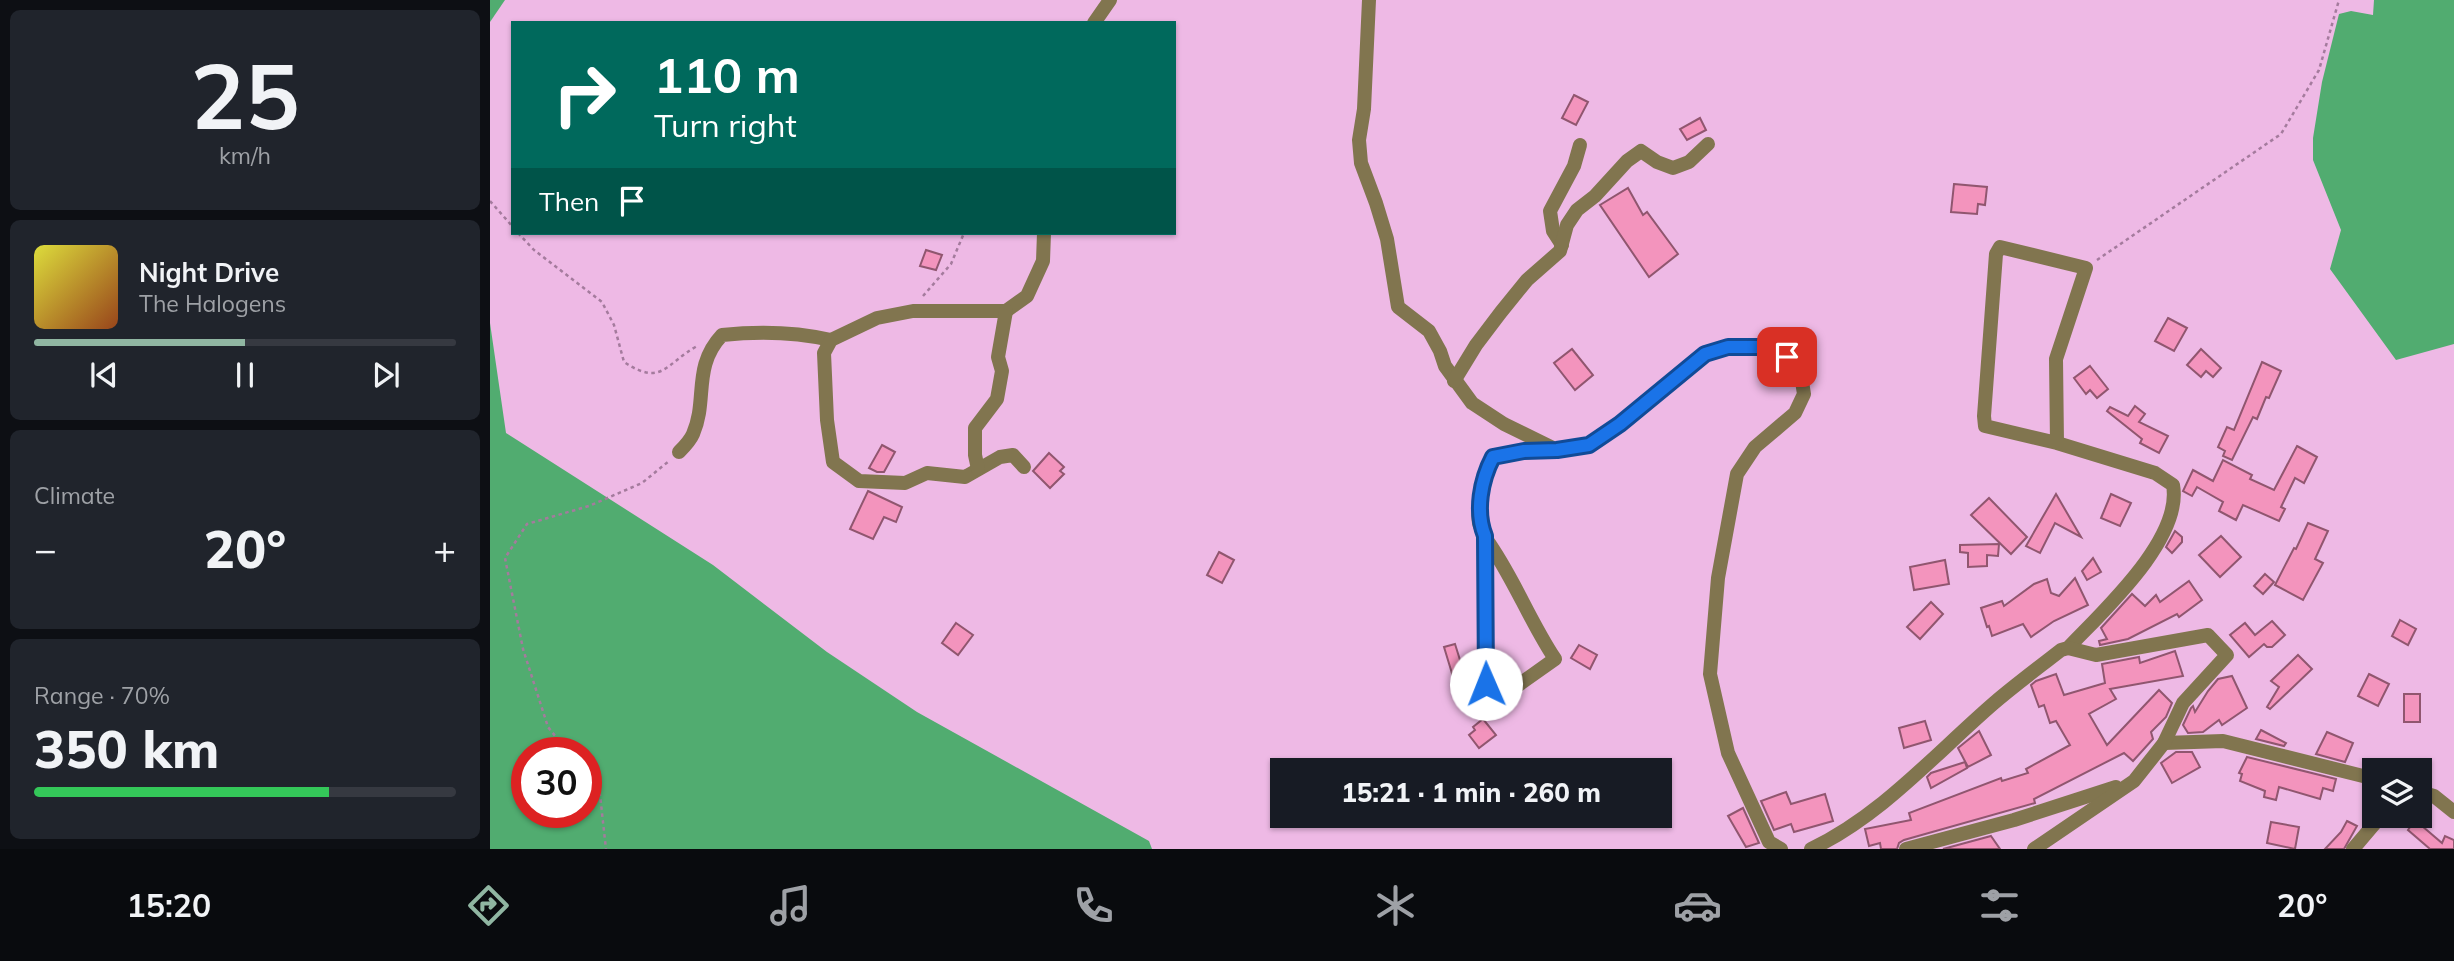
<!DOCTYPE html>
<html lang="en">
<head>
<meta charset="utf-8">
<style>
	:root { --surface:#171b24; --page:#20242c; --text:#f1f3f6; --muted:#9ea1a6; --line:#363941; --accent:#90b6a2 }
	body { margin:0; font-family:Mulish,sans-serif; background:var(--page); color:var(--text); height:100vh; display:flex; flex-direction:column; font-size:26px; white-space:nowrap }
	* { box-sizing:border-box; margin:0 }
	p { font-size:23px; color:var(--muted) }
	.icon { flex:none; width:38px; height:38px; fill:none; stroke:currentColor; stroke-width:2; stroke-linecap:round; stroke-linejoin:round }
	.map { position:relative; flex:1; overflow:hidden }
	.sheet { display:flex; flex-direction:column; gap:10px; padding:10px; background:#0d0f14; width:490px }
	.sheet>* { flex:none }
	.top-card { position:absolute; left:21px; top:21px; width:665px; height:214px; border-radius:0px; box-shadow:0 2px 5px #0004; background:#00695c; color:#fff; overflow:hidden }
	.tools { position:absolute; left:1872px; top:758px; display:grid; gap:14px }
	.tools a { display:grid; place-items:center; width:70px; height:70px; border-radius:0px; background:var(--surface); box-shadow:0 2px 5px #0004; font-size:35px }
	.speed { position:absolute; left:21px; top:737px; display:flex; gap:14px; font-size:35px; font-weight:700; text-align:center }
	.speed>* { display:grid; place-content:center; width:91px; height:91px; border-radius:50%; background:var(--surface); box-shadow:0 2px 5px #0004; line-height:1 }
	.speed .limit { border:10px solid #d22; background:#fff; color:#111 }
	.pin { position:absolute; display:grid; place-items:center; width:60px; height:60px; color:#fff; margin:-30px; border-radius:14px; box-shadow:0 4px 10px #0006 }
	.me { position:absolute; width:77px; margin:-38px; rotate:359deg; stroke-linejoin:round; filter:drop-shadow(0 0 5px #0008) }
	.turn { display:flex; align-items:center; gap:24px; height:147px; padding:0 28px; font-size:32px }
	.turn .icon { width:91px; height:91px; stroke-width:2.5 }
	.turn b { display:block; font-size:49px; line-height:60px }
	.then { display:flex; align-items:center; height:66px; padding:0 28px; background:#0003; gap:14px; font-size:26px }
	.big { font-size:52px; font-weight:800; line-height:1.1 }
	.sheet .widget { flex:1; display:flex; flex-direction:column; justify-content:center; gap:10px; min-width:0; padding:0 24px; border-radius:10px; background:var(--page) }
	.sheet .dial { align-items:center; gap:0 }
	.dial b { font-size:91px; line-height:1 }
	.song { display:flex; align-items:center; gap:21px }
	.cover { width:84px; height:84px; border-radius:10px; background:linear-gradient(135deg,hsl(60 70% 55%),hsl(20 70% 35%)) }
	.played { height:7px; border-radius:4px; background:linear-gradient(90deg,var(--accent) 50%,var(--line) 50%) }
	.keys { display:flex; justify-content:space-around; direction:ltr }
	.heat { display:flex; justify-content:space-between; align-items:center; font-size:38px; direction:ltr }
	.charge { height:10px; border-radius:5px; background:linear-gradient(90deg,#34c759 70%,var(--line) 0) }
	.trip { position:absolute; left:780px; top:758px; width:402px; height:70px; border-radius:0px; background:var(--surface); box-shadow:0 2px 5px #0004; font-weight:800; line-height:70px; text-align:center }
	.menu { display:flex; height:112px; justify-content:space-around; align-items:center; background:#090b0e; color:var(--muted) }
	.menu .icon { width:49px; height:49px }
	.menu .on { color:var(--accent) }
	.menu b { font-size:32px; color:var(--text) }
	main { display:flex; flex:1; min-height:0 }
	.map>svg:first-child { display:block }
	.forest { fill:#51ac70; fill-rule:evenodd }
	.building { fill:#f394bd; stroke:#90566f; stroke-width:2 }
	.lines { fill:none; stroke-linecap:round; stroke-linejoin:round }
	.path { stroke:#a47b9d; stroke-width:2.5; stroke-dasharray:3.5 3.5; stroke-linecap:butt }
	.minor { stroke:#81754f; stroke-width:14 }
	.route-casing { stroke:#114b97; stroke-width:18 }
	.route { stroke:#1a73e8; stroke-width:12 }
</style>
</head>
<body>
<main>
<section class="sheet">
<div class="widget dial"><b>25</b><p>km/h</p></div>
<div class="widget">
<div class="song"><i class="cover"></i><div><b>Night Drive</b><p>The Halogens</p></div></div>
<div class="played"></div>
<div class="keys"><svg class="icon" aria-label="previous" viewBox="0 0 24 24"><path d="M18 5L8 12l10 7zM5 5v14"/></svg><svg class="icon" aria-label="pause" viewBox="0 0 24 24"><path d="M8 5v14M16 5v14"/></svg><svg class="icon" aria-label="next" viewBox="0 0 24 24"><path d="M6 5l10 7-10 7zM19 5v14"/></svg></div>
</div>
<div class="widget"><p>Climate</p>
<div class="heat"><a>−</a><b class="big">20°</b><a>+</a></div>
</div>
<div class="widget"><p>Range · 70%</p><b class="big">350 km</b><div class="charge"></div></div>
</section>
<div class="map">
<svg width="1964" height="849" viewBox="0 0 1964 849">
	<rect width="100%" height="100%" fill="#eeb9e5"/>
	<g class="forest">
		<path d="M0,0H15L0,22Z"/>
		<path d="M1884,0H1964V344L1906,360L1840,269L1851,230L1823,160V138L1832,82L1849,14L1861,11L1883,15Z"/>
		<path d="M0,323L16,433L223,565L337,652L427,712L659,841L662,849H0ZM96,752V812H37V752Z"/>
	</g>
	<g class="building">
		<path d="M1084,95L1098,102L1086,125L1072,118Z"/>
		<path d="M1210,118L1216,130L1197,140L1190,129Z"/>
		<path d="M1464,184L1497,187L1495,205L1488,204L1487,214L1461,212Z"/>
		<path d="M1138,188L1153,215L1157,212L1188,254L1159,277L1110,205Z"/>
		<path d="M436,250L452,255L446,270L430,266Z"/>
		<path d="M1678,318L1697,328L1684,351L1665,341Z"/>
		<path d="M1082,349L1103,375L1085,390L1064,363Z"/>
		<path d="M1711,349L1731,368L1723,377L1716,371L1711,377L1697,365Z"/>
		<path d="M1772,362L1791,371L1779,398L1776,397L1767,419L1763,417L1742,460L1733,456L1735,451L1728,447L1737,427L1744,430Z"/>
		<path d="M1600,366L1618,389L1607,398L1600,390L1596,394L1584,378Z"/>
		<path d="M1645,406L1655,414L1649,422L1678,436L1669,453L1650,443L1652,439L1617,411L1620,407L1638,416Z"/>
		<path d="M392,445L405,452L394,472H387L379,468Z"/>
		<path d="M1807,446L1827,457L1814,483L1805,478L1791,507L1795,509L1789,521L1753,505L1746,520L1729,511L1733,502L1707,487L1702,496L1693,491L1703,470L1723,481L1733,460L1762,475L1760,479L1784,490Z"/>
		<path d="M559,453L574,467L570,471L574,474L560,488L543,471Z"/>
		<path d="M378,491L412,507L406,522L394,517L383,539L360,529Z"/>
		<path d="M1566,494L1591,537L1565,523L1550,553L1536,546Z"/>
		<path d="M1621,494L1641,503L1630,526L1611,518Z"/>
		<path d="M1499,498L1537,537L1521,554L1481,515Z"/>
		<path d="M1818,523L1838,531L1825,559L1833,563L1813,600L1785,585L1804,548L1806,549Z"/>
		<path d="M1685,531L1692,537V542L1682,553L1676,547Z"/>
		<path d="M1731,536L1751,557L1730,577L1709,555Z"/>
		<path d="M1509,544L1508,556L1497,555V566L1478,567V553L1470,552V545Z"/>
		<path d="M729,552L744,560L732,583L717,575Z"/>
		<path d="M1603,558L1611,572L1597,580L1592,571Z"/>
		<path d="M1455,560L1459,584L1424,590L1420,567Z"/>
		<path d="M1775,574L1784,582L1773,594L1764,586Z"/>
		<path d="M1585,578L1598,605L1564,621L1541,637L1533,624L1502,636L1499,626L1497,627L1491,608L1512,601L1514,606L1544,584L1557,579L1561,593L1569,596Z"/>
		<path d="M1699,581L1712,600L1689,617L1687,614L1638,639L1610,645L1609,641L1617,639L1611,628L1642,594L1655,606L1666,595L1670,602Z"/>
		<path d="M1441,602L1453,614L1430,639L1417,627Z"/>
		<path d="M1910,620L1926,629L1918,645L1902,636Z"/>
		<path d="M1782,621L1795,635L1782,647H1777L1774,644L1759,657L1740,635L1755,623L1765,635Z"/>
		<path d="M466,623L483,635L468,655L452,643Z"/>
		<path d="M965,644L975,676L964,680L954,647Z"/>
		<path d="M1089,645L1107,655L1100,669L1081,658Z"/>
		<path d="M1685,651L1693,676L1620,689L1626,699L1599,714L1617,745L1669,690L1682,703L1676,717L1661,732L1663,739L1643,761L1634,753L1544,799L1545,803L1414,840L1409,843L1407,849H1391L1390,843L1379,846L1375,829L1421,820L1419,813L1511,778L1512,781L1538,773L1536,769L1580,745L1566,721L1560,723L1554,705L1549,707L1541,685L1546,681L1566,674L1574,695L1615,683L1612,664L1649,657L1650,663Z"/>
		<path d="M1808,655L1822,669L1780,709L1777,707L1789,687L1781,681Z"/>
		<path d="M1879,674L1899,684L1888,706L1868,696Z"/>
		<path d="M1742,676L1757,708L1732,725L1729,720L1713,732L1698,733L1693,725L1701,708L1703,706L1705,712L1718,691L1728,679Z"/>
		<rect x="1914" y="694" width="16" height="28"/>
		<path d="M993,719L1006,735L989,748L979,735L985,730L983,727Z"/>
		<path d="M1435,721L1441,740L1414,748L1409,728Z"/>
		<path d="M1771,730L1796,743L1794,746L1766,739Z"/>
		<path d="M1489,731L1501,755L1478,767L1468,748Z"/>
		<path d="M1837,732L1863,743L1855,762L1826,754Z"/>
		<path d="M1686,752H1702L1710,767L1682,783L1671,763Z"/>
		<path d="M1757,757L1846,779L1843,791L1833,788L1830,799L1789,787L1786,800L1774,797L1775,791L1750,781L1752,774L1749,773Z"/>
		<path d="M1475,762L1477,768L1441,788L1437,777L1441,773Z"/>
		<path d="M1296,792L1301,804L1335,794L1343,821L1304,832L1301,824L1284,830L1271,801Z"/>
		<path d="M1253,808L1269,843L1256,847L1238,816Z"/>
		<path d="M1925,820L1952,843L1955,836L1964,840V849H1940L1918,830Z"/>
		<path d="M1857,821L1867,826L1854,849H1835L1851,832Z"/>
		<path d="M1781,822L1809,827L1805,849L1777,843Z"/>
		<path d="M1501,836L1510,849H1453Z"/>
	</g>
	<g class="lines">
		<g class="path">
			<path d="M0,201L23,227"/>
			<path d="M28,233L44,250L112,302L124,325L134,362C172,387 175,364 207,346"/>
			<path d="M1607,260L1791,134L1829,70L1849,0"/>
			<path d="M433,296L461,264L474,233"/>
			<path d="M78,752L58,727L33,649L15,558L37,524L99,506L152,483L179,461"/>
			<path d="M96,776L110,795L116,849"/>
		</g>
		<g class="minor">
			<path d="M879,0L874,109L869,140L871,163L886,203L897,239L908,307L939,331L950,351L955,366L982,403L1014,424L1067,450L1099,445L1130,424L1215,354L1238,347H1273L1297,357L1310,369L1314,394L1305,413L1265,447L1247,474L1228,578L1220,674L1238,753L1279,842L1291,849"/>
			<path d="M604,23L620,0"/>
			<path d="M1072,245L1063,231L1060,211L1084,166L1090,145"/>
			<path d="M964,381L986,345L1011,312L1037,280L1070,251L1077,225L1087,210L1105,196L1137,161L1151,151L1167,162L1183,168L1199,162L1218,144"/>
			<path d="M189,452C194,447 200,441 203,434C218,400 202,367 232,335C269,331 306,332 341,340"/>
			<path d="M534,467L523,455L510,457L475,477L437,473L415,483L369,481L343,462L337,420L334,353L341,340L387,318L423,311H516L537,296L553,261L554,233"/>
			<path d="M488,469L485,455V428L507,399L512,371L508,357L516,311"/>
			<path d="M995,536L996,708L1065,659C1039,620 1023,576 996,539C994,534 990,528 989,523C986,505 994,473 1003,457L1034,451L1066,450"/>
			<path d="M1674,743L1733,741L1885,779"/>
			<path d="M1930,792L1944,796L1964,812"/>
			<path d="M1321,849C1391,816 1445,754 1504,703C1525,685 1548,668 1571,650L1578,648C1612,612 1693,539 1683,485L1665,473L1567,443L1495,426L1494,416L1506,254L1510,247L1596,268L1566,359L1567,443"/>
			<path d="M1416,849L1524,820L1626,787"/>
			<path d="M1544,849L1644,781L1674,743L1693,703L1737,655L1718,635L1606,655L1578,648"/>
			<path d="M1863,849L1891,816"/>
		</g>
	</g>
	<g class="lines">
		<defs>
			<path id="route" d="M996,684L995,536C985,511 991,480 1003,457L1034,451L1067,450L1099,445L1130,424L1215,354L1238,347H1273L1297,357"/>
		</defs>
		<use href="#route" class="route-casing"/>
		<use href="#route" class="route"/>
	</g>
</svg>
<div class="tools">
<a><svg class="icon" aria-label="layers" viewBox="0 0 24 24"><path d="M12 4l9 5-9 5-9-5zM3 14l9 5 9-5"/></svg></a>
</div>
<div class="speed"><div class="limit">30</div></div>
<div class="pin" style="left:1297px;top:357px;background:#d93025"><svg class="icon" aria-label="arrive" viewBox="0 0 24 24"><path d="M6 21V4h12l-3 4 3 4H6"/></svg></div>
<svg class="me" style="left:996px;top:684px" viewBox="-20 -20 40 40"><circle r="19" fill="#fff"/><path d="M0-13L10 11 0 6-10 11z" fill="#1a73e8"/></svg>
<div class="trip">15:21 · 1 min · 260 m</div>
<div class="top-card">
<div class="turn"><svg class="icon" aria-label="right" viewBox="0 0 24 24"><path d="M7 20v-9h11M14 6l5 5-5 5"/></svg><div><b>110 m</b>Turn right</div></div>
<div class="then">Then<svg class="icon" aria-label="arrive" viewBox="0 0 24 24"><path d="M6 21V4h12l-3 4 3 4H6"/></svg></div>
</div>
</div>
</main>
<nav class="menu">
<b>15:20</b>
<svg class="icon on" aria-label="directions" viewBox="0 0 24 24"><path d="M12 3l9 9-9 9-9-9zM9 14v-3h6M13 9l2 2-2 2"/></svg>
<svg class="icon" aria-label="music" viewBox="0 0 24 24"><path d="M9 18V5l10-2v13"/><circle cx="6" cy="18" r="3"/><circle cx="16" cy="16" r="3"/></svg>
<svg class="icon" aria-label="phone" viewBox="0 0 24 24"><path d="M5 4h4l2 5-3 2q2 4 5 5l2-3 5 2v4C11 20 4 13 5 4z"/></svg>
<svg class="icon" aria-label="climate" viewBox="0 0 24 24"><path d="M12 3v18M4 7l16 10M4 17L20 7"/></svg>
<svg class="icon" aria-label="car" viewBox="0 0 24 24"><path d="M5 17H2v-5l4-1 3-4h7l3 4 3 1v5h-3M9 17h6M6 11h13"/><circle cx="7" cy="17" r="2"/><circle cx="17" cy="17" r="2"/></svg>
<svg class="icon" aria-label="filters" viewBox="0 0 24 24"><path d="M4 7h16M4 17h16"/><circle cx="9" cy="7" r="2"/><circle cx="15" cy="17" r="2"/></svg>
<b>20°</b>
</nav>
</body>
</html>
